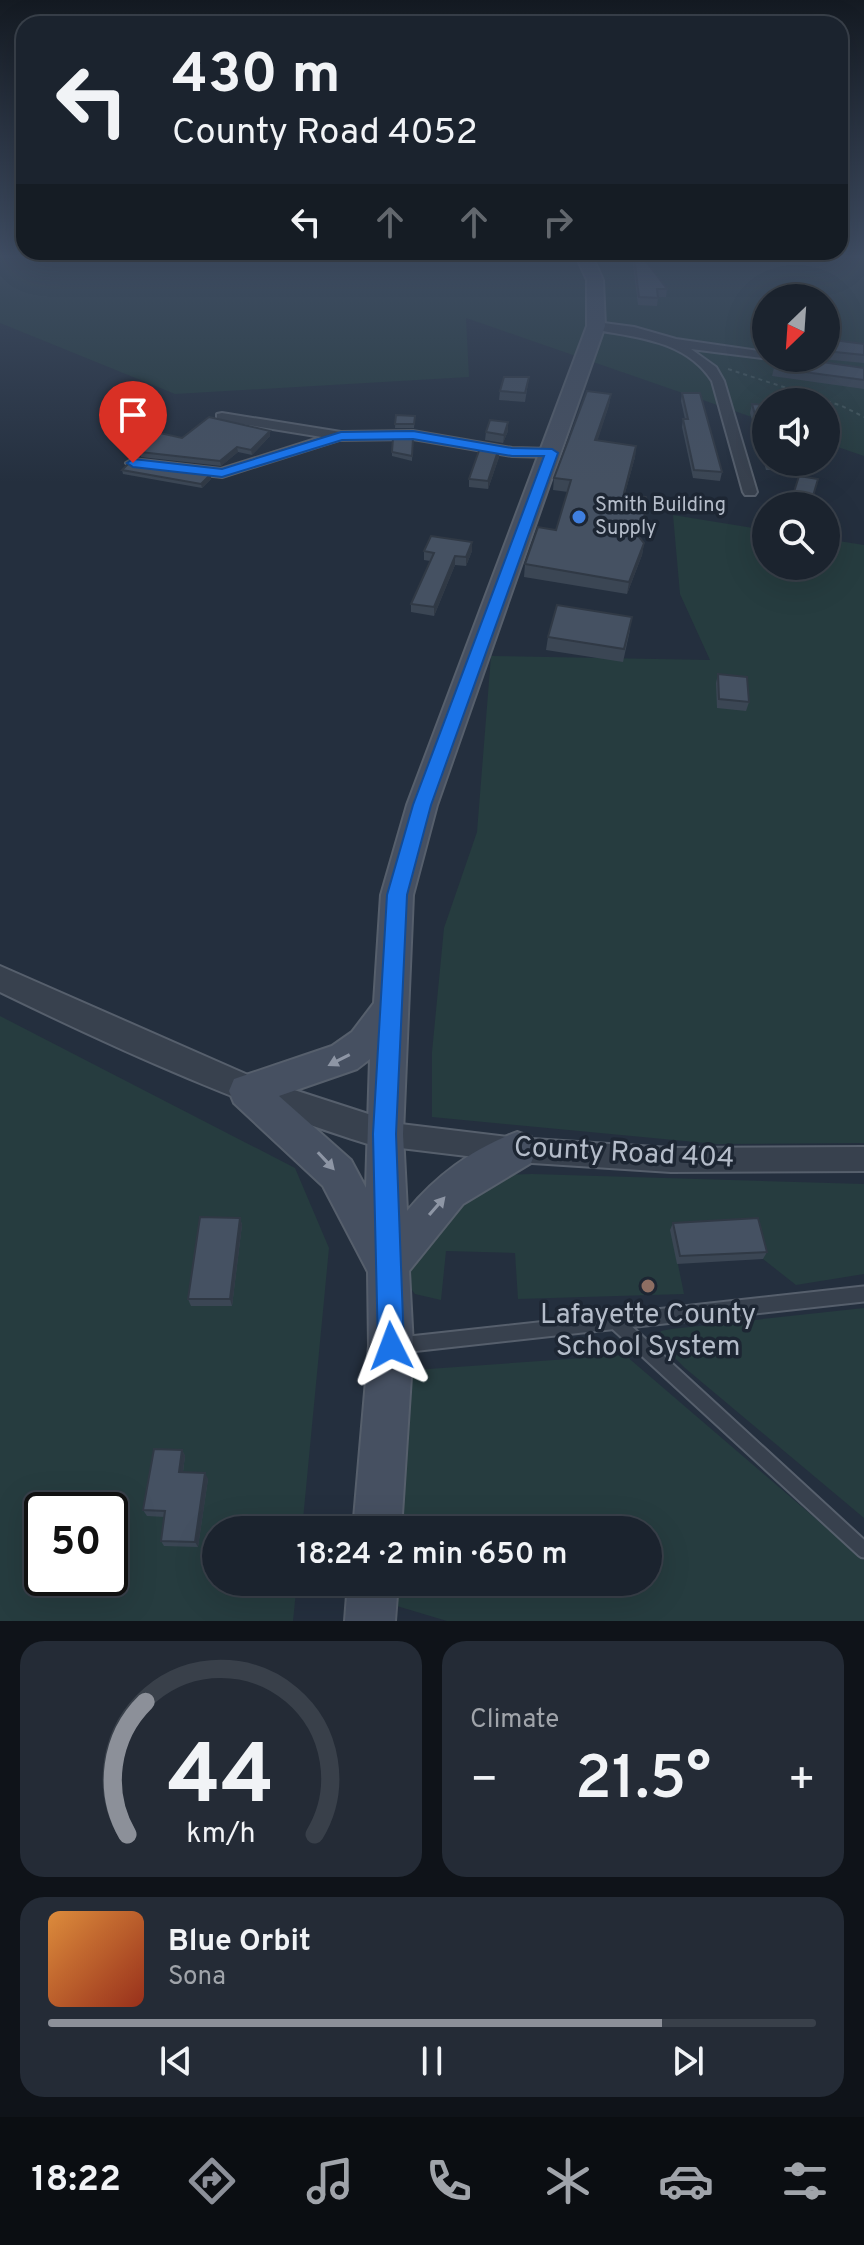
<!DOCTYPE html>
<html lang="en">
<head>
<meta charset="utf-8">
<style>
	:root { --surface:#1b232e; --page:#242b36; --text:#f1f3f6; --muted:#a0a4aa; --line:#39404a; --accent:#8c9099 }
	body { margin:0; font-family:Overpass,sans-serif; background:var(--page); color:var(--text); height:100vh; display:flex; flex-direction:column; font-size:30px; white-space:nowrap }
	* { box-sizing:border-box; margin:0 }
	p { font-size:26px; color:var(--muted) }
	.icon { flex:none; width:44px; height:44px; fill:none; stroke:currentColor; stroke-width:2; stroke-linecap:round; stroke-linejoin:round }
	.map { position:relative; height:1621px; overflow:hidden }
	.sheet { display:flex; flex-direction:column; gap:20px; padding:20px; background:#0f1319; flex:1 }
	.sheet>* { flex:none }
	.guide { position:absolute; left:16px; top:16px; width:832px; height:244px; border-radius:24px; box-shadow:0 8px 32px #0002,0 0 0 2px var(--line); background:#1b232e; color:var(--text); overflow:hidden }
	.needle { width:52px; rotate:205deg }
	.tools { position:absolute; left:752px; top:284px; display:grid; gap:16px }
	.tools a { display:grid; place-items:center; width:88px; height:88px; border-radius:50%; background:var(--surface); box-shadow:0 8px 32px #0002,0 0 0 2px var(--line); font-size:40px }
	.speed { position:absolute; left:24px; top:1492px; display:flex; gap:16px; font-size:40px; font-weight:700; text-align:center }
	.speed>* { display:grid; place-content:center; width:104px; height:104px; border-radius:50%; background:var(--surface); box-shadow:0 8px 32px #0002,0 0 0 2px var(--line); line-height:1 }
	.speed .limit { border:4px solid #111; border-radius:12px; background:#fff; color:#111 }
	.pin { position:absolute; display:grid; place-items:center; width:68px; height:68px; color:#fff; margin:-82px -34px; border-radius:50% 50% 50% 0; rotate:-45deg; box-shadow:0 0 8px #0007 }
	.pin .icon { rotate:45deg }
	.me { position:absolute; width:88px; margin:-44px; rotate:357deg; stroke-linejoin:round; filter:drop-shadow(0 0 6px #0008) }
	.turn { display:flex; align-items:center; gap:28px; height:168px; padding:0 24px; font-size:36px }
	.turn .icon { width:104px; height:104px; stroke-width:2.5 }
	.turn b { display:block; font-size:56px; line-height:68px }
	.lanes { display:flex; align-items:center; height:76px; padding:0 24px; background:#0003; justify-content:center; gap:40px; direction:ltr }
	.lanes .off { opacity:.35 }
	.big { font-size:60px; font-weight:600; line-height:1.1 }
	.sheet .card { flex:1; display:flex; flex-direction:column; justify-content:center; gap:12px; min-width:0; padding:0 28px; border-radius:24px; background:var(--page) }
	.sheet .dial { align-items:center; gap:0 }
	.dial svg { height:208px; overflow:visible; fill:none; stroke:var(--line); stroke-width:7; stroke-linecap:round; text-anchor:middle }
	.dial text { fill:var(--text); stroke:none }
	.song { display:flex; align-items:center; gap:24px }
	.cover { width:96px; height:96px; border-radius:12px; background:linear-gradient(135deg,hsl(30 70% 55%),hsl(10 70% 35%)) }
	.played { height:8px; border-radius:4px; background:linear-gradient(90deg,var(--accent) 80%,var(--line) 80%) }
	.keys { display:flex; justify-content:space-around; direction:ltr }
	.heat { display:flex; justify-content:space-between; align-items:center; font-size:44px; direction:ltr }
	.sheet .tiles { flex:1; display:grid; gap:20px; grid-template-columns:1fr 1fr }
	.card:last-child { grid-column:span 2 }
	.trip { position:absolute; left:202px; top:1516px; width:460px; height:80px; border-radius:40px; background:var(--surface); box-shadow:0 8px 32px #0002,0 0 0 2px var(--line); font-weight:600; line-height:80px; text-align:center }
	.menu { display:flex; height:128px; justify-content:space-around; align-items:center; background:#0b0e12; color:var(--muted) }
	.menu .icon { width:56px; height:56px }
	.menu .current { color:var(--accent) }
	.menu b { font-size:36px; color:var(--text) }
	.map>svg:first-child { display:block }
	.green { fill:#263c3f; fill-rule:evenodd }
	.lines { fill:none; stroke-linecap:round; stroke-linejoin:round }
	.service-casing { stroke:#565f6c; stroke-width:19 }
	.minor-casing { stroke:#565f6c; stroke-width:4 }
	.tertiary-casing { stroke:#565f6c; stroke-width:4 }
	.secondary-casing { stroke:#565f6c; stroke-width:4 }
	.path { stroke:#44595c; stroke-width:2; stroke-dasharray:4 4; stroke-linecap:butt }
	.service { stroke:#38414e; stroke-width:15 }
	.minor { fill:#38414e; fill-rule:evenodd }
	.tertiary { fill:#38414e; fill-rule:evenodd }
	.secondary { fill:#465061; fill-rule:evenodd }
	.wall { fill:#3b4654 }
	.shaded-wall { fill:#303945 }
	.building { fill:#455162; stroke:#303945; stroke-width:2 }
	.oneway { fill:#8e96a5 }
	.route { fill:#1a73e8; stroke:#114b97; stroke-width:2 }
	.shop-dot { fill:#3f7fe0; stroke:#1d2633; stroke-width:3 }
	.education-dot { fill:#8d6e63; stroke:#1d2633; stroke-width:3 }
	.labels { text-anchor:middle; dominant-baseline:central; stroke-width:7; stroke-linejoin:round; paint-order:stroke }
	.far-poi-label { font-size:20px; fill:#b4bcc9; stroke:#1d2633; text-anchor:start }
	.near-street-label { font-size:28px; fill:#b4bcc9; stroke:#1d2633 }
	.near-poi-label { font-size:28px; fill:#b4bcc9; stroke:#1d2633 }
</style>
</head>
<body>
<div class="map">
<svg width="864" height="1621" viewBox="0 0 864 1621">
	<rect width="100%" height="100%" fill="#242f3e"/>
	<g class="green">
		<path d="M0,256H864V456L826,443V402H766V422L466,318L469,377L175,394L0,323ZM766,298H826V358H766Z"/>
		<path d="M673,515L766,530V566H826V539L864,545V1143L716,1144L432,1117V1052L444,928L477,832L491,656L710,660L680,594Z"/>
		<path d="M0,1016L295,1168L329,1248L302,1530H216V1582H297L293,1621H0ZM42,1510H110V1578H42Z"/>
		<path d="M532,1174L864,1184V1274L796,1285L763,1259L755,1226L671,1230L684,1294L518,1299L515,1253L446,1251L441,1300L415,1294L400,1274L456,1198L503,1175Z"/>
		<path d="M864,1308V1518L685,1368L662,1345L659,1337L661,1331L671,1329Z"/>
		<path d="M625,1355L864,1560V1621H447L397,1606L398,1582H648V1530H398L400,1371Z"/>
	</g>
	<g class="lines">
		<defs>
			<g id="service">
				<path d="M617,1323L864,1550"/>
				<path d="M401,1345L864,1294"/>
			</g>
			<g id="minor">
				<path d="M596,322L634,327L676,339L766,352V358L770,359L691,349L716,367L724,381L757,492L755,495H745L743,492L712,381C685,339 635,338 592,329V323Z"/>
				<path d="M222,413L341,432L413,431L512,448L552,449L559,453L552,457L512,456L413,439L339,440L222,477L133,467L126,463L133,459L221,469L322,437L217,420V414Z"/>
				<path d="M384,1122L517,1138L671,1148L864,1147V1171L671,1172L517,1162L384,1146L375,1142L371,1134L375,1126Z"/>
			</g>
			<path id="tertiary" d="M0,966L248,1075L396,1123L400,1134L396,1145L384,1149C250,1109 125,1053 0,992Z"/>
			<g id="secondary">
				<path d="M576,256H592L603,280L605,326L437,805L413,895L403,1134L407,1211C437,1175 472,1149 517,1132L531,1137L536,1150L531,1163L463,1204L409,1271L413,1346L401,1530H353L369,1346L368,1272L323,1186L234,1103L229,1091L234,1079L332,1046L352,1032L374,1003L381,895L407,805L587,326V280ZM370,1059L366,1188L351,1160L279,1096L357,1069Z"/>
				<path d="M348,1582H398L395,1621H345Z"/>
			</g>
		</defs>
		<use href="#service" class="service-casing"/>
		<use href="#minor" class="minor-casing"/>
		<use href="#tertiary" class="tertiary-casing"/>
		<use href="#secondary" class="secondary-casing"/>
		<path class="path" d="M728,369L842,406L864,417"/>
		<use href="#service" class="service"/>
		<use href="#minor" class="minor"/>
		<use href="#tertiary" class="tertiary"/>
		<use href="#secondary" class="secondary"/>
	</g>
	<g class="wall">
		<path d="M632,256H642L667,289L666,297H658L657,306L638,305Z"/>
		<path d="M826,339L864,344V363L811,358H826Z"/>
		<path d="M774,368H864V389L772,376Z"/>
		<path d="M529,377L525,402L499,400L500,391Z"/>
		<path d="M682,393L722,472L720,481L693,478L682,427L683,419H685L681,401Z"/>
		<path d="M611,394L609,405L597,441L636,446L635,457L625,493L645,523L638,536L644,543L642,555L627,594L524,577L525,564L556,530L568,492L553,490L554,478Z"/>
		<path d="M752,404L766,405V462H795L793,470H766L750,413Z"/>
		<path d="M396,415L415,416L414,428H395Z"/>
		<path d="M508,422V431L503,443L485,440L486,432Z"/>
		<path d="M270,431V436L252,455L238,452L221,466L141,457L140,452L182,438Z"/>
		<path d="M413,438L412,461L392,456V452Z"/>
		<path d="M499,448V457L488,489L469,487V479Z"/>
		<path d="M122,470L211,474V479L202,488L123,474Z"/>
		<path d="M818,479L811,504L792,501L794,492Z"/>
		<path d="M424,551H472L466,566L455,565L434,616L411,612V604L430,561L424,560Z"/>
		<path d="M630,630L623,662L546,650L548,637Z"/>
		<path d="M718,674L749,702L746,711L717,708L716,683Z"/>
		<path d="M240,1218L242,1225L232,1306H191L188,1299Z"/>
		<path d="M673,1223L767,1252L763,1259L677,1264L670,1230Z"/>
		<path d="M182,1450L185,1456L183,1472L208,1479L198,1547L164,1546L161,1541L165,1517L147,1516L143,1510Z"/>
	</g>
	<g class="shaded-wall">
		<path d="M611,394L609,405L594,452L595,440Z"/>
		<path d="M508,422V431L503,443L504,435Z"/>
		<path d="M270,431V436L252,455L251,450Z"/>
		<path d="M636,446L635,457L622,504L624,493Z"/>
		<path d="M237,447L238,452L221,466L220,461Z"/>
		<path d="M499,448V457L488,489V481Z"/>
		<path d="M211,474V479L202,488L201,484Z"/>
		<path d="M647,511L645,523L634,544L635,532Z"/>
		<path d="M472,542V551L466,566V557Z"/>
		<path d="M644,543L642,555L627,594L629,582Z"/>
		<path d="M455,556V565L434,616V607Z"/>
		<path d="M240,1218L242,1225L232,1306L230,1299Z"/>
		<path d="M182,1450L185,1456L182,1478L179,1472Z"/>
		<path d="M205,1473L208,1479L198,1547L195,1542Z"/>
	</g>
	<g class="building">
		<path d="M634,256H642L667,289H657L658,298L639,297Z"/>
		<path d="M826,339L864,344V355L826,351Z"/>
		<path d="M777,358H794L864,368V380L774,368Z"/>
		<path d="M504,377H529L525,393L500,391Z"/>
		<path d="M587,391L611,394L595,440L636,446L624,493L646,497L647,511L635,532L644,543L629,582L525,564L538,527L556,530L571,480L554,478Z"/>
		<path d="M682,393H700L722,472L694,470L683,419H688Z"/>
		<path d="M752,404L766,405V453Z"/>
		<path d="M396,415L415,416L414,424H395Z"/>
		<path d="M209,417L270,431L251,450L237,447L220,461L140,452L160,433L182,438Z"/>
		<path d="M490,420L508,422L504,435L486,432Z"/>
		<path d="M393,438H413L412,456L392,452Z"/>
		<path d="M481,445L499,448L488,481L469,479Z"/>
		<path d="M128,464L211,474L201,484L122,470Z"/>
		<path d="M799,476L818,479L813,496L794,492Z"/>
		<path d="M431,536L472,542L466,557L455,556L434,607L411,604L434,553L424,551Z"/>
		<path d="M557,605L632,617L624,649L548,637Z"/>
		<path d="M718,674L747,677L749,702L719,699Z"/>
		<path d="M200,1217L240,1218L230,1299H188Z"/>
		<path d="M758,1218L767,1252L680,1256L673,1223Z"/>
		<path d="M154,1449L182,1450L179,1472L205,1473L195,1542L161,1541L165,1511L143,1510Z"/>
	</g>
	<defs><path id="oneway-solid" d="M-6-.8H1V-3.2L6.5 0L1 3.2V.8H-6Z" transform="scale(2)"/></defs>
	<g class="oneway">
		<use href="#oneway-solid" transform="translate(339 1060) rotate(153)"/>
		<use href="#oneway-solid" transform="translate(326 1161) rotate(47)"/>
		<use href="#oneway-solid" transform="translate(437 1206) rotate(-49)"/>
	</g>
	<linearGradient id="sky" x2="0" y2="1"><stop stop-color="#141a22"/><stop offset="0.53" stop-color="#3f4d63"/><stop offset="1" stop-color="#3f4d63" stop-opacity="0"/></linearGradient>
	<rect width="864" height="483" fill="url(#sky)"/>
	<path class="route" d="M413,431L512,448L552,449L558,453L431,805L407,895L396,1134L404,1346L400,1355L391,1359L382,1355L378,1346L373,1134L387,895L413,805L544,456H512L413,439L342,440L222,477L133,467L127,463L133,459L222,469L341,432Z"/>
	<circle class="shop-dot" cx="579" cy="517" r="8"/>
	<circle class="education-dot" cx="648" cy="1286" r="8"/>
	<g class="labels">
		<g class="far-poi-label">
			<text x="595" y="506">Smith Building<tspan x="595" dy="23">Supply</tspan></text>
		</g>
		<g class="near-street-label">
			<text transform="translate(624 1154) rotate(3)">County Road 404</text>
		</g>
		<g class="near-poi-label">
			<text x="648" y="1316">Lafayette County<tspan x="648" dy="32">School System</tspan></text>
		</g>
	</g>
</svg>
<div class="tools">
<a><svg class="needle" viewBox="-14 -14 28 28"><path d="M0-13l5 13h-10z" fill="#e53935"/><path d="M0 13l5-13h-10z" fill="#a0a4aa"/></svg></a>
<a><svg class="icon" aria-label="sound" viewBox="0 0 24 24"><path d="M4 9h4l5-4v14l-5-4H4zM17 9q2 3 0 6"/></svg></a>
<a><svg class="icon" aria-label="search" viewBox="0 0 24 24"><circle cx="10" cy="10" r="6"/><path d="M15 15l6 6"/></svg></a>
</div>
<div class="speed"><div class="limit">50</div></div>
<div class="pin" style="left:133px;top:463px;background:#d93025"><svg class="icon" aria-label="arrive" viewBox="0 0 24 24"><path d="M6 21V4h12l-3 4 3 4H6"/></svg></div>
<svg class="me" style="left:391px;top:1346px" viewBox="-20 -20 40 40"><path d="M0-17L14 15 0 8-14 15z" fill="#1a73e8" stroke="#fff" stroke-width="4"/></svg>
<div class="trip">18:24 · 2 min · 650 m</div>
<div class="guide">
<div class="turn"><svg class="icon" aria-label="left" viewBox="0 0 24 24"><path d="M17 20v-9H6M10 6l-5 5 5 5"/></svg><div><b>430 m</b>County Road 4052</div></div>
<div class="lanes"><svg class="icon" aria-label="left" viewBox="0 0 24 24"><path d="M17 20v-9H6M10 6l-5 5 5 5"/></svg><svg class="icon off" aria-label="ahead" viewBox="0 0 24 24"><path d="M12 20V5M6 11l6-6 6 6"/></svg><svg class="icon off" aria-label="ahead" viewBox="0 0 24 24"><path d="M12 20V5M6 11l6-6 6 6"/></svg><svg class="icon off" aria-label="right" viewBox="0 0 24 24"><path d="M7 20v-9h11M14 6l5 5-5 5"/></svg></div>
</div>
</div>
<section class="sheet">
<div class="tiles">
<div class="card dial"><svg viewBox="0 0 100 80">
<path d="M14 69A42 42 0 1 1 86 69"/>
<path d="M14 69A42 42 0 0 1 21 18" stroke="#8c9099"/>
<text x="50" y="56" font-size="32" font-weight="700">44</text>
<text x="50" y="72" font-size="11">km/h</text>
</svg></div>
<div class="card"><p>Climate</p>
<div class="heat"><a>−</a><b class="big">21.5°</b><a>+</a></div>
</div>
<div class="card">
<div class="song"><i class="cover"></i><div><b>Blue Orbit</b><p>Sona</p></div></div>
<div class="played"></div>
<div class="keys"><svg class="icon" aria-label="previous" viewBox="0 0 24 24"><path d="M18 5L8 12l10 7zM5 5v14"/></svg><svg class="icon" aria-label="pause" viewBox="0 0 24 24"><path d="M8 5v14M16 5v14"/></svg><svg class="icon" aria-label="next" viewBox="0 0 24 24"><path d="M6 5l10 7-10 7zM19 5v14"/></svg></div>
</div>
</div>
</section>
<nav class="menu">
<b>18:22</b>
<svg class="icon current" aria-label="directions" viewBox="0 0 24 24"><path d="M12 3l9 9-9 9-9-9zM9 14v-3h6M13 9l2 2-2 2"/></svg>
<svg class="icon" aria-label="music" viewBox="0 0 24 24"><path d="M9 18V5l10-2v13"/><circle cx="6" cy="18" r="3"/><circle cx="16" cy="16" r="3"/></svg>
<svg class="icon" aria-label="phone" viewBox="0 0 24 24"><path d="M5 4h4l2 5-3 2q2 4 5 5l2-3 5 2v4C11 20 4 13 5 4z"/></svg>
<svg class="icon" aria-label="climate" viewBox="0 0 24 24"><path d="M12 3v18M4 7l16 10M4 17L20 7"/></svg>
<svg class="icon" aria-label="car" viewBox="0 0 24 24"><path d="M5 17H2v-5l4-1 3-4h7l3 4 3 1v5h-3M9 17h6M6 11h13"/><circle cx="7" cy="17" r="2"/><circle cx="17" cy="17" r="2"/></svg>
<svg class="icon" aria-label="filters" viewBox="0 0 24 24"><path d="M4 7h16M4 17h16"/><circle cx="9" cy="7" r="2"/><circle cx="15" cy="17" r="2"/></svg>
</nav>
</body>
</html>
